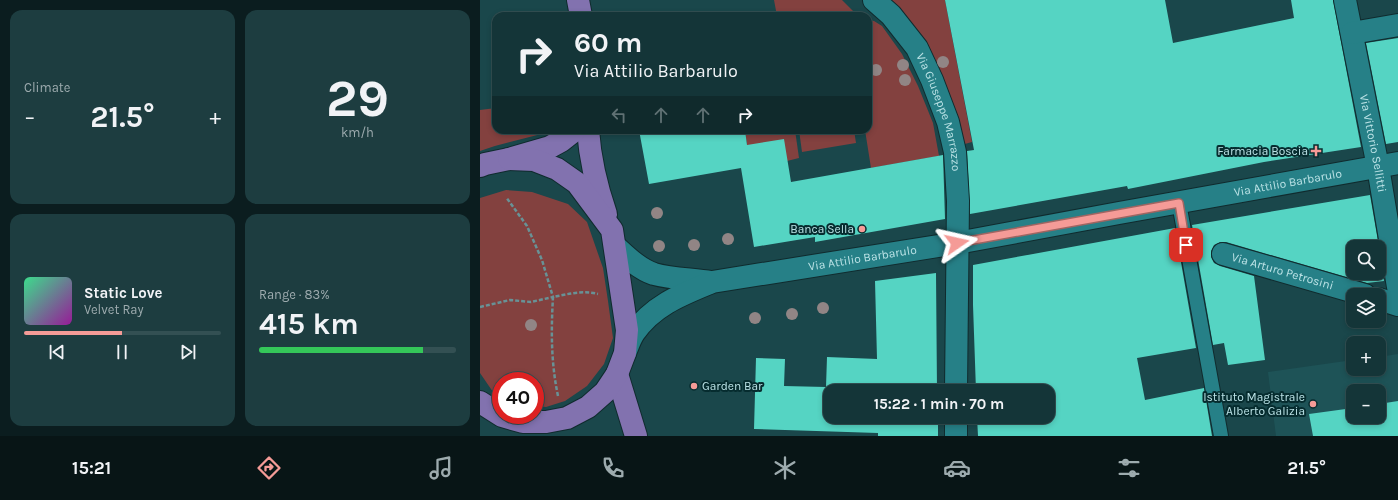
<!DOCTYPE html>
<html lang="en">
<head>
<meta charset="utf-8">
<style>
	:root { --surface:#143538; --page:#1d3d40; --text:#f1f3f6; --muted:#9dabae; --line:#335053; --accent:#f59b97 }
	body { margin:0; font-family:Karla,sans-serif; background:var(--page); color:var(--text); height:100vh; display:flex; flex-direction:column; font-size:15px; white-space:nowrap }
	* { box-sizing:border-box; margin:0 }
	p { font-size:13px; color:var(--muted) }
	.icon { flex:none; width:22px; height:22px; fill:none; stroke:currentColor; stroke-width:2; stroke-linecap:round; stroke-linejoin:round }
	.map { position:relative; flex:1; overflow:hidden }
	.panel { display:flex; flex-direction:column; gap:10px; padding:10px; background:#0b1d1f; width:480px }
	.panel>* { flex:none }
	.top-card { position:absolute; left:12px; top:12px; width:380px; height:122px; border-radius:12px; box-shadow:0 2px 6px #0003,0 0 0 1px var(--line); background:#143538; color:var(--text); overflow:hidden }
	.tools { position:absolute; left:866px; top:240px; display:grid; gap:8px }
	.tools a { display:grid; place-items:center; width:40px; height:40px; border-radius:8px; background:var(--surface); box-shadow:0 2px 6px #0003,0 0 0 1px var(--line); font-size:20px }
	.speed { position:absolute; left:12px; top:372px; display:flex; gap:8px; font-size:20px; font-weight:700; text-align:center }
	.speed>* { display:grid; place-content:center; width:52px; height:52px; border-radius:50%; background:var(--surface); box-shadow:0 2px 6px #0003,0 0 0 1px var(--line); line-height:1 }
	.speed .limit { border:6px solid #d22; background:#fff; color:#111 }
	.pin { position:absolute; display:grid; place-items:center; width:34px; height:34px; color:#fff; margin:-17px; border-radius:8px; box-shadow:0 2px 6px #0006 }
	.me { position:absolute; width:44px; margin:-22px; rotate:79deg; stroke-linejoin:round; filter:drop-shadow(0 0 3px #0008) }
	.turn { display:flex; align-items:center; gap:14px; height:84px; padding:0 16px; font-size:18px }
	.turn .icon { width:52px; height:52px; stroke-width:2.5 }
	.turn b { display:block; font-size:28px; line-height:34px }
	.lanes { display:flex; align-items:center; height:38px; padding:0 16px; background:#0003; justify-content:center; gap:20px; direction:ltr }
	.lanes .off { opacity:.35 }
	.big { font-size:30px; font-weight:700; line-height:1.1 }
	.panel .tile { flex:1; display:flex; flex-direction:column; justify-content:center; gap:6px; min-width:0; padding:0 14px; border-radius:12px; background:var(--page) }
	.panel .dial { align-items:center; gap:0 }
	.dial b { font-size:52px; line-height:1 }
	.song { display:flex; align-items:center; gap:12px }
	.cover { width:48px; height:48px; border-radius:6px; background:linear-gradient(135deg,hsl(150 70% 55%),hsl(300 70% 35%)) }
	.played { height:4px; border-radius:2px; background:linear-gradient(90deg,var(--accent) 50%,var(--line) 50%) }
	.keys { display:flex; justify-content:space-around; direction:ltr }
	.heat { display:flex; justify-content:space-between; align-items:center; font-size:22px; direction:ltr }
	.charge { height:6px; border-radius:3px; background:linear-gradient(90deg,#34c759 83%,var(--line) 0) }
	.panel .tiles { flex:1; display:grid; gap:10px; grid-template-columns:repeat(2,1fr) }
	.trip { position:absolute; left:343px; top:384px; width:232px; height:40px; border-radius:12px; background:var(--surface); box-shadow:0 2px 6px #0003,0 0 0 1px var(--line); font-weight:700; line-height:40px; text-align:center }
	.tab-bar { display:flex; height:64px; justify-content:space-around; align-items:center; background:#081516; color:var(--muted) }
	.tab-bar .icon { width:28px; height:28px }
	.tab-bar .current { color:var(--accent) }
	.tab-bar b { font-size:18px; color:var(--text) }
	main { display:flex; flex:1; min-height:0 }
	.map>svg:first-child { display:block }
	.built { fill:#1e5357; fill-rule:evenodd }
	.green { fill:#83413f }
	.building { fill:#55d4c3 }
	.lines { fill:none; stroke-linecap:round; stroke-linejoin:round }
	.service-casing { stroke:#102b2e; stroke-width:16 }
	.minor-casing { stroke:#102b2e; stroke-width:24 }
	.tertiary-casing { stroke:#102b2e; stroke-width:24 }
	.primary-casing { stroke:#102b2e; stroke-width:24 }
	.path { stroke:#689296; stroke-width:2.5; stroke-dasharray:4 2; stroke-linecap:butt }
	.service { stroke:#268087; stroke-width:14 }
	.minor { stroke:#268087; stroke-width:22 }
	.tertiary { stroke:#268087; stroke-width:22 }
	.primary { stroke:#8272af; stroke-width:22 }
	.tree { fill:#918585 }
	.route-casing { stroke:#9f6562; stroke-width:10 }
	.route { stroke:#f59b97; stroke-width:7 }
	.poi-dot { fill:#f59b97; stroke:#062c2f; stroke-width:1.5 }
	.labels { text-anchor:middle; dominant-baseline:central; stroke-width:4; stroke-linejoin:round; paint-order:stroke }
	.street-label { font-size:12px; fill:#bbe2e6; stroke:#062c2f }
	.poi-label { font-size:12px; fill:#bbe2e6; stroke:#062c2f; text-anchor:end }
</style>
</head>
<body>
<main>
<section class="panel">
<div class="tiles">
<div class="tile"><p>Climate</p>
<div class="heat"><a>−</a><b class="big">21.5°</b><a>+</a></div>
</div>
<div class="tile dial"><b>29</b><p>km/h</p></div>
<div class="tile">
<div class="song"><i class="cover"></i><div><b>Static Love</b><p>Velvet Ray</p></div></div>
<div class="played"></div>
<div class="keys"><svg class="icon" aria-label="previous" viewBox="0 0 24 24"><path d="M18 5L8 12l10 7zM5 5v14"/></svg><svg class="icon" aria-label="pause" viewBox="0 0 24 24"><path d="M8 5v14M16 5v14"/></svg><svg class="icon" aria-label="next" viewBox="0 0 24 24"><path d="M6 5l10 7-10 7zM19 5v14"/></svg></div>
</div>
<div class="tile"><p>Range · 83%</p><b class="big">415 km</b><div class="charge"></div></div>
</div>
</section>
<div class="map">
<svg width="918" height="436" viewBox="0 0 918 436">
	<rect width="100%" height="100%" fill="#1a474b"/>
	<path class="built" d="M918,354V436H796L788,372L873,360V369H899V357ZM873,391H899V417H873Z"/>
	<g class="green">
		<path d="M294,0H362L378,16H297Z"/>
		<path d="M393,0H465L492,142L474,147L452,80Z"/>
		<path d="M388,20L394,21L402,26L422,54L438,86L453,123L459,156L391,168L385,130H388Z"/>
		<path d="M16,108V130H68L67,132C45,139 22,143 0,151V110Z"/>
		<path d="M265,130H315L319,158L307,161L267,145Z"/>
		<path d="M319,130H374L376,143L322,152Z"/>
		<path d="M26,190L52,192L88,204L107,222L123,268L128,301L133,338L124,364L107,386L85,401L66,407L55,406V381H21V397L13,392L0,373V198Z"/>
	</g>
	<g class="building">
		<path d="M465,0H685L693,43L814,18L811,0H853L881,147L784,162L648,189L647,186L490,214L487,151L494,150Z"/>
		<path d="M918,38V142L906,144L886,43Z"/>
		<path d="M159,130H265L267,145L304,139L311,182L463,155L465,219L335,242V237L274,247L261,168L169,184Z"/>
		<path d="M890,195L899,247H873V273H899V249L904,281L887,283L746,242H740L734,245L731,251V257L734,263L740,266L774,276L785,360L748,365L744,343L733,345L712,225Z"/>
		<path d="M695,228L716,348L657,358L665,400L724,388L732,436H498L497,417H568V391H496L493,305V265Z"/>
		<path d="M456,273L457,391H350V417H458V436H398V433L274,429L276,358L305,359L304,386L346,387L347,357L397,359L395,281Z"/>
		<path d="M918,401V436H833L829,414L873,408V417H899V404Z"/>
	</g>
	<g class="lines">
		<defs>
			<path id="service" d="M699,203L741,436"/>
			<g id="minor">
				<path id="s1" d="M394,0L411,15L437,48L452,80L468,122L475,152L478,201L476,391"/>
				<path id="s2" d="M865,0L898,167L918,287"/>
				<path d="M872,33L918,25"/>
				<path id="s3" d="M743,254L885,295"/>
				<path d="M899,299L918,305"/>
				<path d="M476,436V417"/>
			</g>
			<g id="tertiary">
				<path d="M135,246C147,257 159,269 174,274C192,279 213,279 231,282"/>
				<path id="s4" d="M145,353C148,346 150,339 154,333C173,305 203,294 232,282L477,243L639,213L918,163"/>
			</g>
			<g id="primary">
				<path d="M98,0L101,16"/>
				<path d="M108,130C110,158 117,188 126,214"/>
				<path d="M0,166L5,164L29,159L70,147L81,141L95,130"/>
				<path d="M137,374L156,436"/>
				<path d="M0,402L22,416L43,422H66L87,418L108,407L125,392L137,374L145,353L147,330L132,230L97,183L77,169L54,160L29,159"/>
			</g>
		</defs>
		<use href="#service" class="service-casing"/>
		<use href="#minor" class="minor-casing"/>
		<use href="#tertiary" class="tertiary-casing"/>
		<use href="#primary" class="primary-casing"/>
		<g class="path">
			<path d="M0,307L30,300L51,302L73,297L62,260L47,226L26,197"/>
			<path d="M78,396C71,363 71,331 73,297C88,294 103,290 118,294"/>
		</g>
		<use href="#service" class="service"/>
		<use href="#minor" class="minor"/>
		<use href="#tertiary" class="tertiary"/>
		<use href="#primary" class="primary"/>
	</g>
	<g class="tree">
		<circle cx="463" cy="62" r="6"/>
		<circle cx="423" cy="65" r="6"/>
		<circle cx="396" cy="70" r="6"/>
		<circle cx="425" cy="80" r="6"/>
		<circle cx="177" cy="213" r="6"/>
		<circle cx="248" cy="239" r="6"/>
		<circle cx="214" cy="245" r="6"/>
		<circle cx="179" cy="246" r="6"/>
		<circle cx="343" cy="308" r="6"/>
		<circle cx="312" cy="314" r="6"/>
		<circle cx="275" cy="318" r="6"/>
		<circle cx="51" cy="325" r="6"/>
	</g>
	<g class="lines">
		<defs>
			<path id="route" d="M477,243L699,203L706,245"/>
		</defs>
		<use href="#route" class="route-casing"/>
		<use href="#route" class="route"/>
	</g>
	<g class="poi-dot">
		<path d="M834 145h4v4h4v4h-4v4h-4v-4h-4v-4h4z"/>
		<circle cx="382" cy="229" r="4"/>
		<circle cx="214" cy="386" r="4"/>
		<circle cx="833" cy="404" r="4"/>
	</g>
	<g class="labels">
		<g class="street-label">
			<text stroke="none"><textPath href="#s1" startOffset="133">Via Giuseppe Marrazzo</textPath></text>
			<text stroke="none"><textPath href="#s2" startOffset="146">Via Vittorio Sellitti</textPath></text>
			<text stroke="none"><textPath href="#s4" startOffset="701">Via Attilio Barbarulo</textPath></text>
			<text stroke="none"><textPath href="#s4" startOffset="269">Via Attilio Barbarulo</textPath></text>
			<text stroke="none"><textPath href="#s3" startOffset="62">Via Arturo Petrosini</textPath></text>
		</g>
		<g class="poi-label">
			<text x="828" y="151">Farmacia Boscia</text>
			<text x="374" y="229">Banca Sella</text>
			<text x="222" y="386" text-anchor="start">Garden Bar</text>
			<text x="825" y="397">Istituto Magistrale<tspan x="825" dy="14">Alberto Galizia</tspan></text>
		</g>
	</g>
</svg>
<div class="tools">
<a><svg class="icon" aria-label="search" viewBox="0 0 24 24"><circle cx="10" cy="10" r="6"/><path d="M15 15l6 6"/></svg></a>
<a><svg class="icon" aria-label="layers" viewBox="0 0 24 24"><path d="M12 4l9 5-9 5-9-5zM3 14l9 5 9-5"/></svg></a>
<a>+</a>
<a>−</a>
</div>
<div class="speed"><div class="limit">40</div></div>
<div class="pin" style="left:706px;top:245px;background:#d93025"><svg class="icon" aria-label="arrive" viewBox="0 0 24 24"><path d="M6 21V4h12l-3 4 3 4H6"/></svg></div>
<svg class="me" style="left:477px;top:243px" viewBox="-20 -20 40 40"><path d="M0-17L14 15 0 8-14 15z" fill="#f59b97" stroke="#fff" stroke-width="4"/></svg>
<div class="trip">15:22 · 1 min · 70 m</div>
<div class="top-card">
<div class="turn"><svg class="icon" aria-label="right" viewBox="0 0 24 24"><path d="M7 20v-9h11M14 6l5 5-5 5"/></svg><div><b>60 m</b>Via Attilio Barbarulo</div></div>
<div class="lanes"><svg class="icon off" aria-label="left" viewBox="0 0 24 24"><path d="M17 20v-9H6M10 6l-5 5 5 5"/></svg><svg class="icon off" aria-label="ahead" viewBox="0 0 24 24"><path d="M12 20V5M6 11l6-6 6 6"/></svg><svg class="icon off" aria-label="ahead" viewBox="0 0 24 24"><path d="M12 20V5M6 11l6-6 6 6"/></svg><svg class="icon" aria-label="right" viewBox="0 0 24 24"><path d="M7 20v-9h11M14 6l5 5-5 5"/></svg></div>
</div>
</div>
</main>
<nav class="tab-bar">
<b>15:21</b>
<svg class="icon current" aria-label="directions" viewBox="0 0 24 24"><path d="M12 3l9 9-9 9-9-9zM9 14v-3h6M13 9l2 2-2 2"/></svg>
<svg class="icon" aria-label="music" viewBox="0 0 24 24"><path d="M9 18V5l10-2v13"/><circle cx="6" cy="18" r="3"/><circle cx="16" cy="16" r="3"/></svg>
<svg class="icon" aria-label="phone" viewBox="0 0 24 24"><path d="M5 4h4l2 5-3 2q2 4 5 5l2-3 5 2v4C11 20 4 13 5 4z"/></svg>
<svg class="icon" aria-label="climate" viewBox="0 0 24 24"><path d="M12 3v18M4 7l16 10M4 17L20 7"/></svg>
<svg class="icon" aria-label="car" viewBox="0 0 24 24"><path d="M5 17H2v-5l4-1 3-4h7l3 4 3 1v5h-3M9 17h6M6 11h13"/><circle cx="7" cy="17" r="2"/><circle cx="17" cy="17" r="2"/></svg>
<svg class="icon" aria-label="filters" viewBox="0 0 24 24"><path d="M4 7h16M4 17h16"/><circle cx="9" cy="7" r="2"/><circle cx="15" cy="17" r="2"/></svg>
<b>21.5°</b>
</nav>
</body>
</html>
